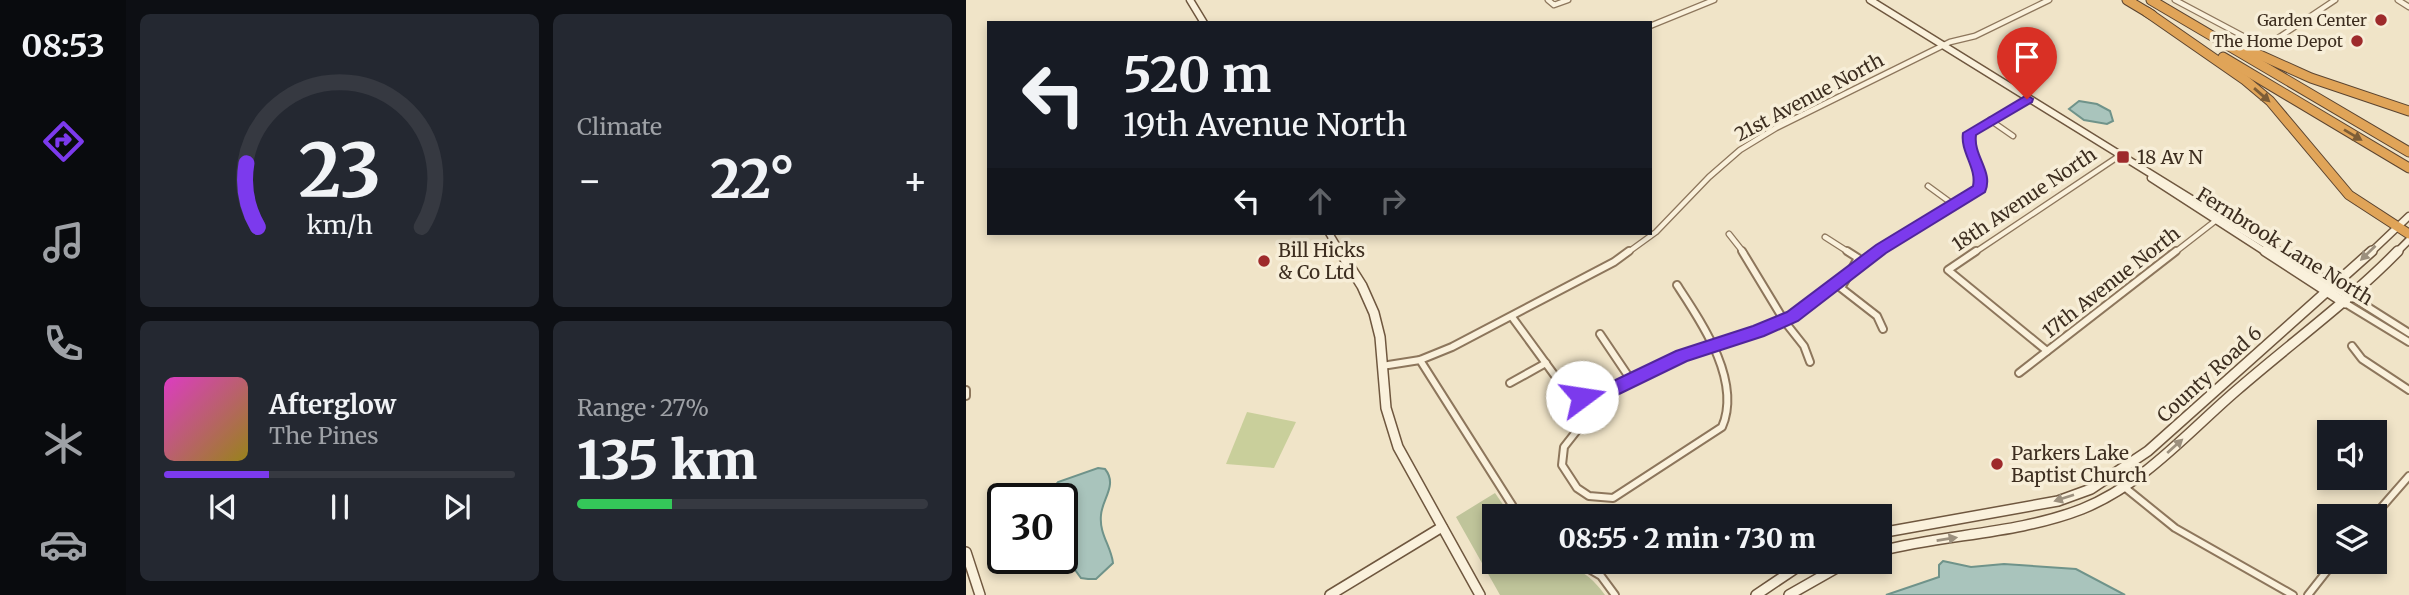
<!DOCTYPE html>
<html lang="en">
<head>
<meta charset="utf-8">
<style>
	:root { --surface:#171b24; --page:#242831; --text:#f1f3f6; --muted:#9ea1a6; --line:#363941; --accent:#7c3aed }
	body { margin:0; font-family:Merriweather,serif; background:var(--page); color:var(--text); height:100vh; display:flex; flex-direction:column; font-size:26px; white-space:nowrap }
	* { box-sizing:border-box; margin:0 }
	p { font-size:23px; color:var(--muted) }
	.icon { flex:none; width:38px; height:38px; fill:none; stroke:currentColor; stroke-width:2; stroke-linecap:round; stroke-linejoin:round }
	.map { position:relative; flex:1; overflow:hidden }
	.details { display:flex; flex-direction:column; gap:14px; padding:14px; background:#0d0f14; width:840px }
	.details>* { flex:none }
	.guide { position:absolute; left:21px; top:21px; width:665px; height:214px; border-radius:0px; box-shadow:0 4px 10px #0003; background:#171b24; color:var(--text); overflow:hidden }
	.buttons { position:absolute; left:1351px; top:420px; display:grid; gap:14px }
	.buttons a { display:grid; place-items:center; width:70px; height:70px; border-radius:0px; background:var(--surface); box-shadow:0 4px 10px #0003; font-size:35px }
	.speed { position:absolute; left:21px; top:483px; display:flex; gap:14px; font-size:35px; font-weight:700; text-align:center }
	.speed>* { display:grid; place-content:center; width:91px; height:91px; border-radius:50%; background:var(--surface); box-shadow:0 4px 10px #0003; line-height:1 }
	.speed .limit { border:4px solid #111; border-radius:10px; background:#fff; color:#111 }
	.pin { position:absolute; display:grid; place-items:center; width:60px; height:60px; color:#fff; margin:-72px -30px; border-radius:50% 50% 50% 0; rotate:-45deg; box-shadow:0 0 7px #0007 }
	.pin .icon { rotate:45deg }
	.me { position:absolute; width:77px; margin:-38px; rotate:76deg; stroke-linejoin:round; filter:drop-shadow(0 0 5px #0008) }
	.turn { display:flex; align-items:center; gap:24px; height:147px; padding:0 21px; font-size:32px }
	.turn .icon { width:91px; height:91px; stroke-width:2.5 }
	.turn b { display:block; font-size:49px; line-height:60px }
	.lanes { display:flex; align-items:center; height:66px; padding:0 21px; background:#0003; justify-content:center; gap:35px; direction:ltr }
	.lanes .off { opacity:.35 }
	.big { font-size:52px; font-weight:800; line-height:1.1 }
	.details .widget { flex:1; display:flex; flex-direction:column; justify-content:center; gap:10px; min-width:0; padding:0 24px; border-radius:10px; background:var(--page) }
	.details .dial { align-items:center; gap:0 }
	.dial svg { height:182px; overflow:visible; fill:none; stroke:var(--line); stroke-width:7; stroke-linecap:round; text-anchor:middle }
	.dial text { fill:var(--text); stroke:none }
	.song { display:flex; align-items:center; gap:21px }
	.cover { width:84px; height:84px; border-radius:10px; background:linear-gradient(135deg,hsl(310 70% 55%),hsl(50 70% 35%)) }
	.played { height:7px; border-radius:4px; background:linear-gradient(90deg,var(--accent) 30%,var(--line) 30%) }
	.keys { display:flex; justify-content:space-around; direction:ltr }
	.heat { display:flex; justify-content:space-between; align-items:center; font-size:38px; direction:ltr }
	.charge { height:10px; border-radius:5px; background:linear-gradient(90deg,#34c759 27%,var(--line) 0) }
	.details .tiles { flex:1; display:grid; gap:14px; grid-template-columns:repeat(2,1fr) }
	.trip { position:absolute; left:516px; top:504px; width:410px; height:70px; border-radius:0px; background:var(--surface); box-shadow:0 4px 10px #0003; font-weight:800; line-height:70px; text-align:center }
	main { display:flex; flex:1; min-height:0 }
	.tabs { display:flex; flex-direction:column; width:126px; justify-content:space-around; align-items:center; background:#090b0e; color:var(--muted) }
	.tabs .icon { width:49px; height:49px }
	.tabs .current { color:var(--accent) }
	.tabs b { font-size:32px; color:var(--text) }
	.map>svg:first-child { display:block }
	.green { fill:#c9cf9b }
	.cemetery { fill:#bfc49a }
	.water { fill:#a9c4bc; stroke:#6f938a; stroke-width:2 }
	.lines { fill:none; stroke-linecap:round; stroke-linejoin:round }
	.street-far1-casing { stroke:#8d765c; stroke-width:7 }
	.street-casing { stroke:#8d765c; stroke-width:10 }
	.secondary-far1-casing { stroke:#6f573f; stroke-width:9 }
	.secondary-casing { stroke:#6f573f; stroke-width:12 }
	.highway-casing { stroke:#5b4430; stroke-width:11 }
	.street-far1 { stroke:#faf1dc; stroke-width:4.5 }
	.street { stroke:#faf1dc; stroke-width:6 }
	.secondary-far1 { stroke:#faf1dc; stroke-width:6 }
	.secondary { stroke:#faf1dc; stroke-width:9 }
	.highway { stroke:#e0a458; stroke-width:9 }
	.oneway { fill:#7e5d36 }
	.oneway2 { fill:#9c907e }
	.route { fill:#7c3aed; stroke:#51269a; stroke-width:2 }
	.poi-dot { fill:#9e2a2b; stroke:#f7eed8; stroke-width:2.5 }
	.labels { text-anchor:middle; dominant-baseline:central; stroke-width:7; stroke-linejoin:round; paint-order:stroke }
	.far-poi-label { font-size:16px; fill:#3d2e20; stroke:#f7eed8; text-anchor:end }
	.street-label { font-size:19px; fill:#3d2e20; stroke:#f7eed8 }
	.poi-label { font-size:19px; fill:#3d2e20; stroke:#f7eed8; text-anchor:start }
</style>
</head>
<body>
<main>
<nav class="tabs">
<b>08:53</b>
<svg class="icon current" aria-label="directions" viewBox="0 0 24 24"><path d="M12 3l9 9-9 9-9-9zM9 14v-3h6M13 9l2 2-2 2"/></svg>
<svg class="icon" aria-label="music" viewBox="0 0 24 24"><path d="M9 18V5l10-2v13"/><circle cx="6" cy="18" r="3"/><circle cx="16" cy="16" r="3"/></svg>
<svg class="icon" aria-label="phone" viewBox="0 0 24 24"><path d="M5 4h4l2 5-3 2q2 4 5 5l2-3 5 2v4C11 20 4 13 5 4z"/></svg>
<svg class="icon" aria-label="climate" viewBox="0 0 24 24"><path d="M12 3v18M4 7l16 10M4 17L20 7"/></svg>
<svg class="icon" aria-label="car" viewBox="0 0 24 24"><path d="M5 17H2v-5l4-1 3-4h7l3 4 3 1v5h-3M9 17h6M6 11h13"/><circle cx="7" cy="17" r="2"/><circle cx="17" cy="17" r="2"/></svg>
</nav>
<section class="details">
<div class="tiles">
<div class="widget dial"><svg viewBox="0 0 100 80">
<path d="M14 69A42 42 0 1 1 86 69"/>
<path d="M14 69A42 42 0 0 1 9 41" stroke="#7c3aed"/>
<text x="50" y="56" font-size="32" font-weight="700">23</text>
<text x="50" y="72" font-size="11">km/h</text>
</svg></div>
<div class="widget"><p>Climate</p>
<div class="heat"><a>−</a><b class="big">22°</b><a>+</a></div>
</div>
<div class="widget">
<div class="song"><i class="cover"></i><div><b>Afterglow</b><p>The Pines</p></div></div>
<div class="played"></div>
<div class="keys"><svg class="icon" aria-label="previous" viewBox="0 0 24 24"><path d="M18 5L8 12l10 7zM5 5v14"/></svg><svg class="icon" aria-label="pause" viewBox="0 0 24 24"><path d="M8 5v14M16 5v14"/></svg><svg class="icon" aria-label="next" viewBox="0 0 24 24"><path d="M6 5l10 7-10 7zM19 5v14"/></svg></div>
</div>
<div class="widget"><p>Range · 27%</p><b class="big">135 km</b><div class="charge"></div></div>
</div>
</section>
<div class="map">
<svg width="1443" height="595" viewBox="0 0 1443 595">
	<rect width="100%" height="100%" fill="#f0e4c8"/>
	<path class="green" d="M281,412L330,422L308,468L260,464Z"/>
	<path class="cemetery" d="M529,493L545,516H528V562C574,562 610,553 639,595H534L490,517Z"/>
	<g class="water">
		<path d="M1113,101L1131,104L1144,111L1147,121L1141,124L1118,120L1103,109Z"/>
		<path d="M132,468L139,469C152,485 136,499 135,515C133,534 145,546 147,563L130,579H122L115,578L104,563L96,551V499H78L92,482Z"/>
		<path d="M977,561L1005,567L1038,564L1110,569L1159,595H920L973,577V565Z"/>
	</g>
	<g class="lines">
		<defs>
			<g id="street-far1">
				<path d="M582,0L588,5L602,0"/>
				<path d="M1209,0L1292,44L1306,42L1369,0"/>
				<path d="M1432,0L1443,7"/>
				<path d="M684,26L748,0"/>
				<path d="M1024,120L1047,136"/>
				<path d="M962,186L988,205"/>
				<path d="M763,234L778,253"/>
				<path d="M859,237L884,253"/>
				<path d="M661,253L690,232L743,177L774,150L810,128L984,42L1009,36L1083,0"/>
				<path d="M910,253L1014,189C1018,169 1000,153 1004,133L1061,99"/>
				<path d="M1008,253L1153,156"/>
				<path d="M1208,253L1253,218"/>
			</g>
			<g id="street">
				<path d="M776,251L819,322L838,346L844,362"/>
				<path d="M881,251L892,258L875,288L911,316L917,329"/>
				<path d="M1010,251L982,270L1081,351"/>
				<path d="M1386,297L1443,333"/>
				<path d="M1379,303L1443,342"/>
				<path d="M546,317L595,384L610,395L622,398L643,391L716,356L792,331L827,316L912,251"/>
				<path d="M634,334L665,380"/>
				<path d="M1386,346L1396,359L1443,390"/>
				<path d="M454,360L553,516"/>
				<path d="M416,366L454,360L486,347L648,262L663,251"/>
				<path d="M1053,373L1210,251"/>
				<path d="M544,383L580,363"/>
				<path d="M0,390V396"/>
				<path d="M622,398L620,419L598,447L596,465L611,488L623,496L647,498L756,427C776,381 736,323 711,285"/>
				<path d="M1146,477L1209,528L1327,595"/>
				<path d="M1408,516L1443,476"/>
				<path d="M611,562L635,576L649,595"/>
				<path d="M1342,595L1368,562"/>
			</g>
			<g id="secondary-far1">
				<path d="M224,0L238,23"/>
				<path d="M904,0L1313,253"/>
				<path d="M1185,178L1301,253"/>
				<path d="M363,233L375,253"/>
				<path d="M1404,253L1443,216"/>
				<path d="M1430,253L1443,240"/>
			</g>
			<g id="secondary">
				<path d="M374,251L396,286L408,313L414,337L420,408L432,447L514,595"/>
				<path d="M1299,251L1379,303"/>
				<path d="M1310,251L1386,297"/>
				<path d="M914,533L1092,501L1125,489L1182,451L1406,251"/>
				<path d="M914,551C980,534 1052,534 1116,509C1178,484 1222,432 1271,390C1325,343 1382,302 1432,251"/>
				<path d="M0,552L14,595"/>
				<path d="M364,595L476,527"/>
				<path d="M790,595L839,562"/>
				<path d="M823,595L881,562"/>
			</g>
			<g id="highway">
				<path d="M1161,0L1186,15"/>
				<path d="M1185,0L1443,152"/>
				<path d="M1181,12L1279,80L1304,101L1383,195L1443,234"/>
				<path d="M1276,47L1345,78L1443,111"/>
				<path d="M1257,57L1443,168"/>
			</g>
		</defs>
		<use href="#street-far1" class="street-far1-casing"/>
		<use href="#street" class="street-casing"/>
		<use href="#secondary-far1" class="secondary-far1-casing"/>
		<use href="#secondary" class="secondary-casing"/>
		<use href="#highway" class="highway-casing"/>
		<use href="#street-far1" class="street-far1"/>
		<use href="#street" class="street"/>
		<use href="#secondary-far1" class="secondary-far1"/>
		<use href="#secondary" class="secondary"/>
		<use href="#highway" class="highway"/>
	</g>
	<defs><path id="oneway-solid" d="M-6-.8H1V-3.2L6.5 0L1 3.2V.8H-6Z" transform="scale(1.75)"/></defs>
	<g class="oneway">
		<use href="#oneway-solid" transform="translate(1296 95) rotate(41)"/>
		<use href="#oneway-solid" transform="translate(1387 135) rotate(31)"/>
	</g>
	<g class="oneway2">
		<use href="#oneway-solid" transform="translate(1402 253) rotate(136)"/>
		<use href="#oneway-solid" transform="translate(1209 446) rotate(-42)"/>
		<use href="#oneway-solid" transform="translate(1098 498) rotate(162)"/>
		<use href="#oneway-solid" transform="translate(981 539) rotate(-9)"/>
	</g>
	<path class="route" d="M1061,95L1067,99L1066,102L1010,135C1007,156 1028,172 1019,192L920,253L832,321L798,336L721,361L649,396L622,405L609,402L607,397L609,391L639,385L710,351L787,326L821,312L910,245L1007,186C1011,168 994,152 997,133Z"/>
	<g class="poi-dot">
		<circle cx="1415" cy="20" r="7"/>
		<circle cx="1391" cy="41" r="7"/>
		<rect x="1150" y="150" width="14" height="14" rx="3.5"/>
		<circle cx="298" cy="261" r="7"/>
		<circle cx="1031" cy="464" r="7"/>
	</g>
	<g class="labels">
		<g class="far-poi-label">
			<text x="1401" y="20">Garden Center</text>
			<text x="1377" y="41">The Home Depot</text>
		</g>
		<g class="street-label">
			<text transform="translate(843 97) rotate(-28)">21st Avenue North</text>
			<text transform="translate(1058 199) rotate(-34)">18th Avenue North</text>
			<text transform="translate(1319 246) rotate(32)">Fernbrook Lane North</text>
			<text transform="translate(1145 282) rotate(-38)">17th Avenue North</text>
			<text transform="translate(1243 374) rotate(-42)">County Road 6</text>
		</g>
		<g class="poi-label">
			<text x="1171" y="157">18 Av N</text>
			<text x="312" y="250">Bill Hicks<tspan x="312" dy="22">&amp; Co Ltd</tspan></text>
			<text x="1045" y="453">Parkers Lake<tspan x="1045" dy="22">Baptist Church</tspan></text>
		</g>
	</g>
</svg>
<div class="buttons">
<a><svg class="icon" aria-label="sound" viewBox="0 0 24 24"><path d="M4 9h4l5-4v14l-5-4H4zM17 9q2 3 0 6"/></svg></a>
<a><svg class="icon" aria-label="layers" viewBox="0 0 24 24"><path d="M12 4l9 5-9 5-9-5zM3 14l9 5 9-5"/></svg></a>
</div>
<div class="speed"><div class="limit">30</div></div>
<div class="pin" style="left:1061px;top:99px;background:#d93025"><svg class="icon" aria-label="arrive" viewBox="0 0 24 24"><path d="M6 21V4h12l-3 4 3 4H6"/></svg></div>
<svg class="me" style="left:616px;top:397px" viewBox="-20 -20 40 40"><circle r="19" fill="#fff"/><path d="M0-13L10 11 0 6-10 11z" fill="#7c3aed"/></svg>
<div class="trip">08:55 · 2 min · 730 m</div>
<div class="guide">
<div class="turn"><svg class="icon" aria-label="left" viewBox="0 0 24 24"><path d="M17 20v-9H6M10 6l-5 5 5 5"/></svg><div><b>520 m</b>19th Avenue North</div></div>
<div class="lanes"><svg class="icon" aria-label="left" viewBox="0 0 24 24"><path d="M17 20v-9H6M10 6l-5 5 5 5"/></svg><svg class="icon off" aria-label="ahead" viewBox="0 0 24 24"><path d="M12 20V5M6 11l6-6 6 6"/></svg><svg class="icon off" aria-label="right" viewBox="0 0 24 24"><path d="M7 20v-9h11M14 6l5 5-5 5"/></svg></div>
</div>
</div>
</main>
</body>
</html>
